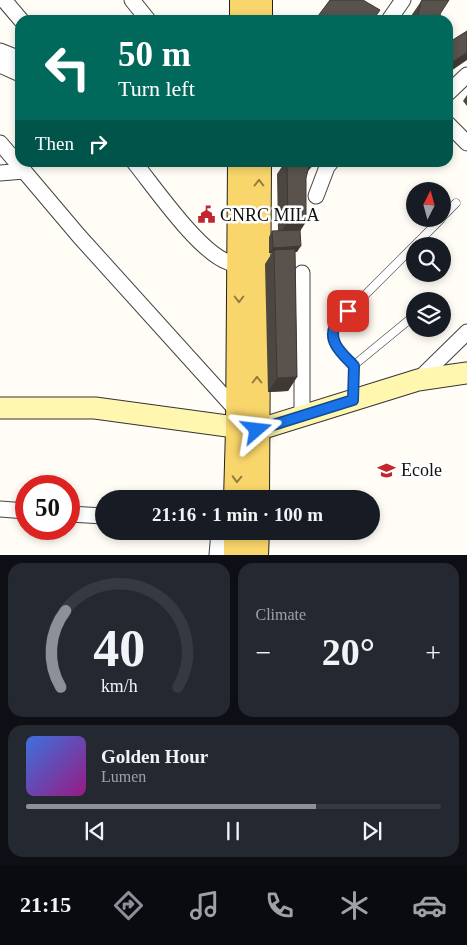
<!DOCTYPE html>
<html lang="en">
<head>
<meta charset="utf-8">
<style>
	:root { --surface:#171b24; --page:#242831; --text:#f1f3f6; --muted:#9ea1a6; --line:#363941; --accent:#8c9099 }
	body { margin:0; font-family:Georgia,serif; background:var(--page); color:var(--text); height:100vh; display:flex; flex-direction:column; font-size:19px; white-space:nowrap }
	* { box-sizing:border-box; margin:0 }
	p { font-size:16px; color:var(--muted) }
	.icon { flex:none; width:28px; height:28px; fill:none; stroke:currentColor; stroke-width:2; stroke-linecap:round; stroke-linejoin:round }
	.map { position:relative; height:555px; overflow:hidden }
	.side { display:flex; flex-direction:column; gap:8px; padding:8px; background:#0d0f14; flex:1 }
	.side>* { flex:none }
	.hud { position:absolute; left:15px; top:15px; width:438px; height:152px; border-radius:15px; box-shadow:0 2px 8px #0003; background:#00695c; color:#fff; overflow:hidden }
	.needle { width:32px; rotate:6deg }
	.tools { position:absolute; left:406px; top:182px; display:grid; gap:10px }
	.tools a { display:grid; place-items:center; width:45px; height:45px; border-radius:50%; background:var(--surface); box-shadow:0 2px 8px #0003; font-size:25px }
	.speed { position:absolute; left:15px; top:475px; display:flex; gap:10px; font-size:25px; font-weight:700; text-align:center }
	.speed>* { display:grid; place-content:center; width:65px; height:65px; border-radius:50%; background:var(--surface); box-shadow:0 2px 8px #0003; line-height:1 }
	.speed .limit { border:8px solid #d22; background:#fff; color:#111 }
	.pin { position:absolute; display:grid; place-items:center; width:42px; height:42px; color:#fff; margin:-21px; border-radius:10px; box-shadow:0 2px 8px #0006 }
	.me { position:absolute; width:55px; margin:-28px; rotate:73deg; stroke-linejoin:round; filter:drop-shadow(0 0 4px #0008) }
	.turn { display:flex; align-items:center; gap:18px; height:105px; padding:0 20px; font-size:22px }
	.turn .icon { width:65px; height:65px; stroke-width:2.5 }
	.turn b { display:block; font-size:35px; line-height:42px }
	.then { display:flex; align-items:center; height:48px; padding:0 20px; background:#0003; gap:10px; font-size:19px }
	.big { font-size:38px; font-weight:600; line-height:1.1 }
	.side .card { flex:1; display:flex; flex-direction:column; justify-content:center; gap:8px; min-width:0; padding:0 18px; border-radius:15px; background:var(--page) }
	.side .dial { align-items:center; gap:0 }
	.dial svg { height:130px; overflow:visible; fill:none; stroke:var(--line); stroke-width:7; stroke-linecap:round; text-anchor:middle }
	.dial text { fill:var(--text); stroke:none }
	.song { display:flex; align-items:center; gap:15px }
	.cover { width:60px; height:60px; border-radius:8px; background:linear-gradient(135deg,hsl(220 70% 55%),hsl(310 70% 35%)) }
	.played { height:5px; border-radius:2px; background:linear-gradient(90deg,var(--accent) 70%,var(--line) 70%) }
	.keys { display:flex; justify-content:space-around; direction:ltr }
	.heat { display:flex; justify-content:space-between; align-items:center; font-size:28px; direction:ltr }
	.side .tiles { flex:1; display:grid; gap:8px; grid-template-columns:1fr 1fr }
	.card:last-child { grid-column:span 2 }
	.trip { position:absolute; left:95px; top:490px; width:285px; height:50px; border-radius:25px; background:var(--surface); box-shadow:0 2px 8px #0003; font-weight:600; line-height:50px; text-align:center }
	.menu { display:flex; height:80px; justify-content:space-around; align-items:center; background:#090b0e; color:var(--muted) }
	.menu .icon { width:35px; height:35px }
	.menu .current { color:var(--accent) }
	.menu b { font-size:22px; color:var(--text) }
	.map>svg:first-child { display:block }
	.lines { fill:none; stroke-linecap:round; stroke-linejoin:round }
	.service-casing { stroke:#444; stroke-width:9 }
	.minor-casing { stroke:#444; stroke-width:17 }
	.secondary-casing { stroke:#333; stroke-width:23 }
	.primary-casing { stroke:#222; stroke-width:26 }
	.service { stroke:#fff; stroke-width:8 }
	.minor { stroke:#fff; stroke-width:15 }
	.secondary { stroke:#fff6b0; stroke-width:21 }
	.primary { stroke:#f9d66b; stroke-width:24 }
	.wall { fill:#4d4742 }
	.shaded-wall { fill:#3f3936 }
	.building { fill:#5a524d; stroke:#3f3936 }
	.oneway { stroke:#917d42 }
	.route-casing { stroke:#114b97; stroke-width:12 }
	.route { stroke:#1a73e8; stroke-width:9 }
	.labels { text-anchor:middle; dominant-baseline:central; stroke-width:5; stroke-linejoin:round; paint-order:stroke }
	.poi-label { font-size:18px; fill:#111; stroke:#fff; text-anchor:start }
</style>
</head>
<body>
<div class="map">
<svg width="467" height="555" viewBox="0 0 467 555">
	<rect width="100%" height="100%" fill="#fffdf5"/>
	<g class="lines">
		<defs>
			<g id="service">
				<path d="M442,217L456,203"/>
				<path d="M432,301H433"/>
				<path d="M353,366L415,315"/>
				<path d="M353,398V366C341,351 331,345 335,325L441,219"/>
			</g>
			<g id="minor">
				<path d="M4,0L21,20"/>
				<path d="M132,0L148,20"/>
				<path d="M389,20L403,0"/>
				<path d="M0,51L20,59"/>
				<path d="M0,65L20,74"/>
				<path d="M448,93L467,75"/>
				<path d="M448,124L467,143"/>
				<path d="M0,143L24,171"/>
				<path d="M134,162C155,188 199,252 228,262C231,264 236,264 239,265"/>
				<path d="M0,173L24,171L79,236L238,412"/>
				<path d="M316,196L327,167L331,162"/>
				<path d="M302,273V416"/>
				<path d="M418,380L467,332"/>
				<path d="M0,509L26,511"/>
				<path d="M69,514L104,516"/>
				<path d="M217,555L219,531"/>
			</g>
			<path id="secondary" d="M0,408H95L257,430L418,380L467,373"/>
			<g id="primary">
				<path d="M242,20V0"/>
				<path d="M260,20V0"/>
				<path d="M236,499L238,429L240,162"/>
				<path d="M257,499L259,162"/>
				<path d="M236,555V531"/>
				<path d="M256,555L257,531"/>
			</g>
		</defs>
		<use href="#service" class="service-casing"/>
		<use href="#minor" class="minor-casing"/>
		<use href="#secondary" class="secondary-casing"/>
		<use href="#primary" class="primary-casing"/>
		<use href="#service" class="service"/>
		<use href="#minor" class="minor"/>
		<use href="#secondary" class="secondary"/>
		<use href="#primary" class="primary"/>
	</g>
	<g class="wall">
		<path d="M422,0L440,14L442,20H410L411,16Z"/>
		<path d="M467,95V106L463,101Z"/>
		<path d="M285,162H316L308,170L306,178L297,252H295L297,377L288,391L268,392L265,264L272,253H269V237L272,231H278L277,174Z"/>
	</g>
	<g class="shaded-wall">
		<path d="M467,52V60L448,73V65Z"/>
		<path d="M313,162H316L300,180Z"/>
		<path d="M288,222H306L297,236H278Z"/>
		<path d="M301,246L297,252L274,253V250L272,253H269L273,248Z"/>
		<path d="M297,377L288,391L268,392L277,378Z"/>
	</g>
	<g class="building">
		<path d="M330,0H363L380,10L373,20H315Z"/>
		<path d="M422,0H449L440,14L442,20H417L421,2Z"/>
		<path d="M467,31V52L448,65V36L451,41Z"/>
		<path d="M287,162H313L309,166L306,178V222H288Z"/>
		<path d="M300,230L301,246L273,248L272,231Z"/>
		<path d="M295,249L297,377L277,378L274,250Z"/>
	</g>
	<defs><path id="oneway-chevron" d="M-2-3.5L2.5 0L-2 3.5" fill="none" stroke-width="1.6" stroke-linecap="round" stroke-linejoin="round" transform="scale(1.25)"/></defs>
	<g class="oneway">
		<use href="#oneway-chevron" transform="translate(259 183) rotate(-90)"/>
		<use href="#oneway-chevron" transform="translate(239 299) rotate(90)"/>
		<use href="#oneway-chevron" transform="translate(257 380) rotate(-90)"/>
		<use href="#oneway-chevron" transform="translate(237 479) rotate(92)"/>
	</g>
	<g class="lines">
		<defs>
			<path id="route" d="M257,430L353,400L354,366C344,355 327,342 335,326C337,320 344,315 348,311"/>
		</defs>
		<use href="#route" class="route-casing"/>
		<use href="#route" class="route"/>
	</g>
	<defs>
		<symbol id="civic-bare" viewBox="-9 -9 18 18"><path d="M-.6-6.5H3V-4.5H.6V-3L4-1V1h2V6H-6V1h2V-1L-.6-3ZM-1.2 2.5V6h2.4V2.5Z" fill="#c4262e" stroke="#fff" stroke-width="2.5" paint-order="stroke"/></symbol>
		<symbol id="school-bare" viewBox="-9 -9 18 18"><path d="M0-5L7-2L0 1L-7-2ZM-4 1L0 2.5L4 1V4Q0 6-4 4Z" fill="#c4262e" stroke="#fff" stroke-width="2.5" paint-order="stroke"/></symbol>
	</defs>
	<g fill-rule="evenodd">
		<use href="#civic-bare" x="194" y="202" width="25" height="25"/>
		<use href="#school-bare" x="374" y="458" width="25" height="25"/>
	</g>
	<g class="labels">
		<g class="poi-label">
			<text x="220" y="215">CNRC MILA</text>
			<text x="401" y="470">Ecole</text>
		</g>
	</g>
</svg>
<div class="tools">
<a><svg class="needle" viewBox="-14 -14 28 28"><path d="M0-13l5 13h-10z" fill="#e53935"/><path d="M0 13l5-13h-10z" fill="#9ea1a6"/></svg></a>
<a><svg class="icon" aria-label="search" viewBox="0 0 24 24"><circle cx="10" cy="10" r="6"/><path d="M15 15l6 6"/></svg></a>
<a><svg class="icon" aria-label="layers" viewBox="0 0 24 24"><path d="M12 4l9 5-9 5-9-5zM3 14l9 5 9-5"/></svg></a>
</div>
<div class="speed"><div class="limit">50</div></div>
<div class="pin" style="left:348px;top:311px;background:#d93025"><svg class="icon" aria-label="arrive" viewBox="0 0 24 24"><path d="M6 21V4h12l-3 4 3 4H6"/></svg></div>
<svg class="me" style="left:257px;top:430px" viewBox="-20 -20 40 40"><path d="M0-17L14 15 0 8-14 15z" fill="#1a73e8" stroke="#fff" stroke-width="4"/></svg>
<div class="trip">21:16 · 1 min · 100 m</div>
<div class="hud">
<div class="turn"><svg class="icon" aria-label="left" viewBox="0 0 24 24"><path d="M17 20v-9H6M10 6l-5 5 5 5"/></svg><div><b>50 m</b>Turn left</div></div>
<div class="then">Then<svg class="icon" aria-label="right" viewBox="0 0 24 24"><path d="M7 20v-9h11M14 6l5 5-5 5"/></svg></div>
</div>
</div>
<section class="side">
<div class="tiles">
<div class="card dial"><svg viewBox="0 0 100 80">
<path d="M14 69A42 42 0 1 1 86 69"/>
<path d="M14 69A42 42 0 0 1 17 22" stroke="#8c9099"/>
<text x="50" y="56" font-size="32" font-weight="700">40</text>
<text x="50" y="72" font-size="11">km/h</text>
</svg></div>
<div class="card"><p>Climate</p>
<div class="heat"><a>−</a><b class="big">20°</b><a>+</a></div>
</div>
<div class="card">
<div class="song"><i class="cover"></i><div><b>Golden Hour</b><p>Lumen</p></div></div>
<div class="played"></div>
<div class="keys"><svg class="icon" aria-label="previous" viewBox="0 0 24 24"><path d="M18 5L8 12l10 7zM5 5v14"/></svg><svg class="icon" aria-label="pause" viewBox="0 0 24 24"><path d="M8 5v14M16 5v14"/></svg><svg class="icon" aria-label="next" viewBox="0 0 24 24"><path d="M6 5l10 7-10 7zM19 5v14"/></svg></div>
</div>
</div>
</section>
<nav class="menu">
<b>21:15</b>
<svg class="icon current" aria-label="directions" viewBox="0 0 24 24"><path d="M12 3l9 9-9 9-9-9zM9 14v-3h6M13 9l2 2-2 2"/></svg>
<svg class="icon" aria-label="music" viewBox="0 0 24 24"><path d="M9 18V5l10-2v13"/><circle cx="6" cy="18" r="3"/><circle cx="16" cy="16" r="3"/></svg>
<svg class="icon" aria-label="phone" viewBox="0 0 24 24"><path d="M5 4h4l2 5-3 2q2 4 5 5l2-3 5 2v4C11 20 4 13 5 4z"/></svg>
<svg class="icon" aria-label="climate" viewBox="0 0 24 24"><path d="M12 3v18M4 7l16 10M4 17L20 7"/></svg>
<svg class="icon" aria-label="car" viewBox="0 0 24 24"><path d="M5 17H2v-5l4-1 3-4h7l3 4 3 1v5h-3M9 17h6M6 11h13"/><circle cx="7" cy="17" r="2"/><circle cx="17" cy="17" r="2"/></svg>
</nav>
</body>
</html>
